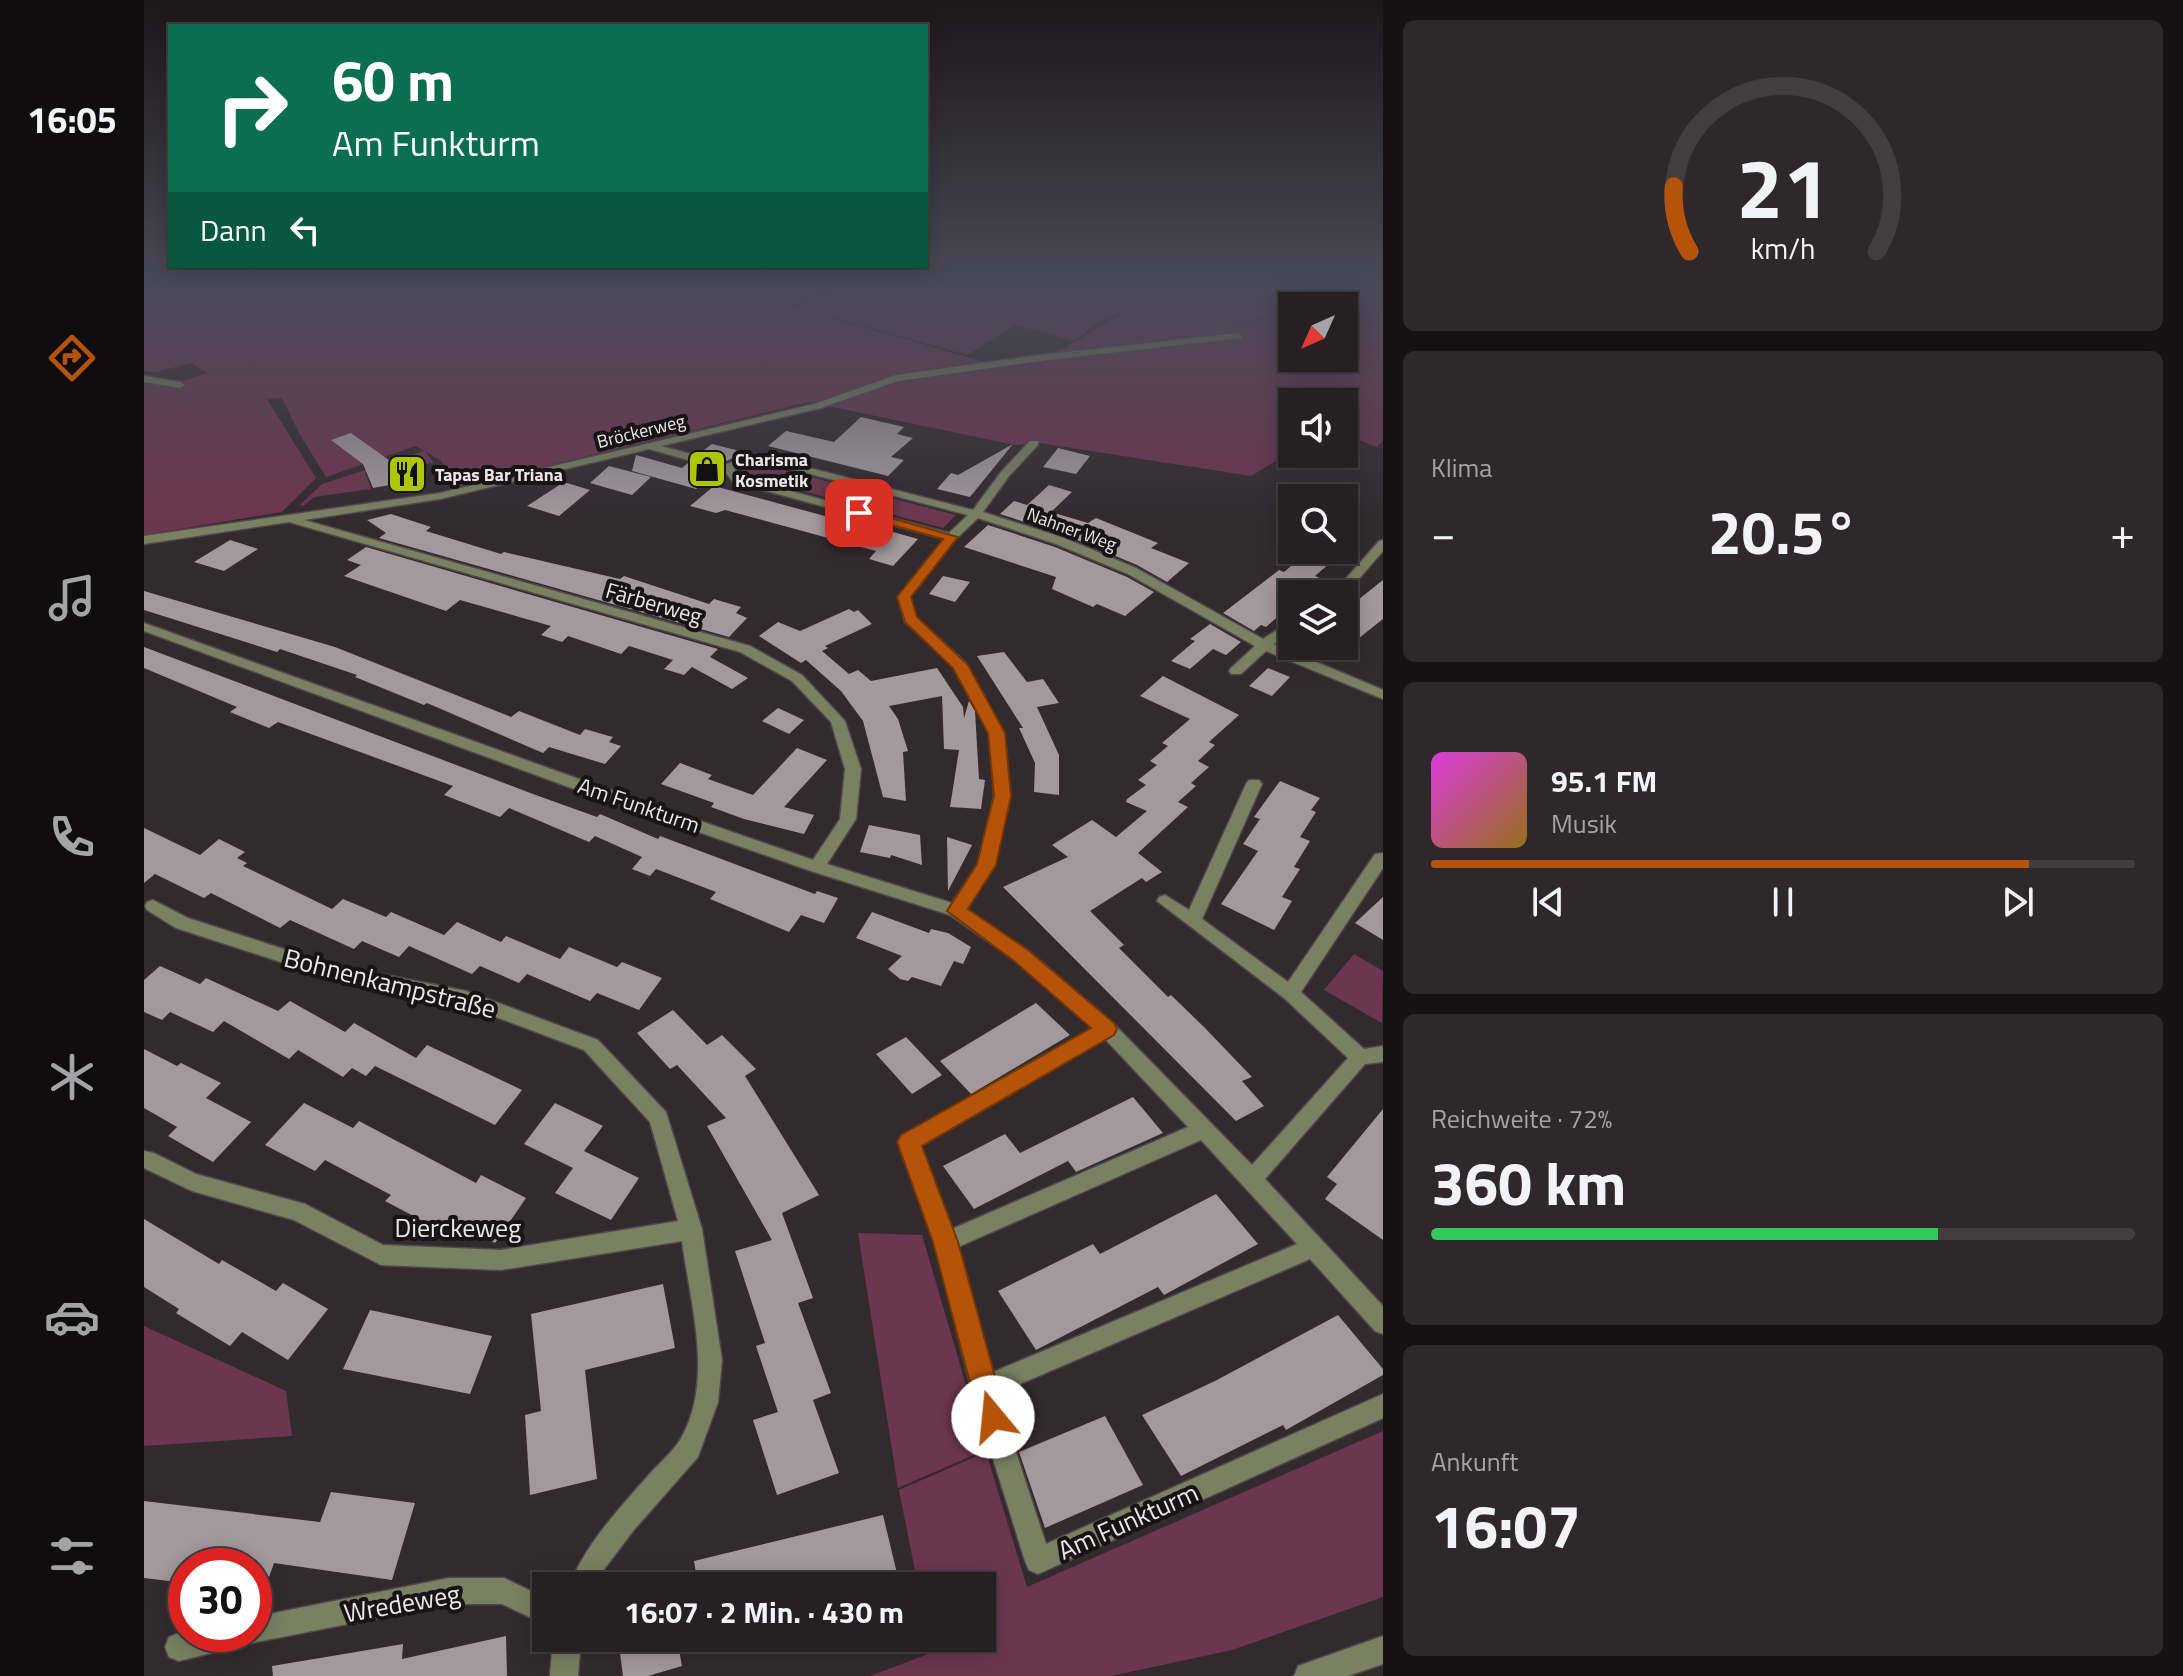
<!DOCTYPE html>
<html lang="de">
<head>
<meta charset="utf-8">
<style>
	:root { --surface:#262022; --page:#2e282a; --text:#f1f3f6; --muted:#a4a3a5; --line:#423e40; --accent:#b45309 }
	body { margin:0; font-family:"Titillium Web",sans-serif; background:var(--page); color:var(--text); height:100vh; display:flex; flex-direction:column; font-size:30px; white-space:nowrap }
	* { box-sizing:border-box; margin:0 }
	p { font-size:26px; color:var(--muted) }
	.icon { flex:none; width:44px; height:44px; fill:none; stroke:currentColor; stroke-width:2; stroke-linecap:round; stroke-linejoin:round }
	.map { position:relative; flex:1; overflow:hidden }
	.details { display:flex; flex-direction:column; gap:20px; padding:20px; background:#151213; width:800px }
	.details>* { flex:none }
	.hud { position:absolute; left:24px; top:24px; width:760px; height:244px; border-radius:0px; box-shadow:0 4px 20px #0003,0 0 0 2px var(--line); background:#0b6e4f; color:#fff; overflow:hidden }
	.needle { width:52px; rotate:225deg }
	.controls { position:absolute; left:1134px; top:292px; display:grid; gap:16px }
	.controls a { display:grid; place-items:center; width:80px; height:80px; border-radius:0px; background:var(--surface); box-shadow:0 4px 20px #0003,0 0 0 2px var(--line); font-size:40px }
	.speed { position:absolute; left:24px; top:1548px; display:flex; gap:16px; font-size:40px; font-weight:700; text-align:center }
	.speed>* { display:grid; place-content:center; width:104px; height:104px; border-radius:50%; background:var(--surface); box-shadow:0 4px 20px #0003,0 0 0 2px var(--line); line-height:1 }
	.speed .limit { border:12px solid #d22; background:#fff; color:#111 }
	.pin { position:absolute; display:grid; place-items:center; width:68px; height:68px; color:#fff; margin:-34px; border-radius:16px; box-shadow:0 4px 12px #0006 }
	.me { position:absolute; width:88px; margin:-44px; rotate:343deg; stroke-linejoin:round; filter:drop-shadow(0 0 6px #0008) }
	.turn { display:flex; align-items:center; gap:28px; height:168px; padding:0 32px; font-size:36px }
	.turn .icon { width:104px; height:104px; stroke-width:2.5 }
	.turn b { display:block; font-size:56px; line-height:68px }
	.then { display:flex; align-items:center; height:76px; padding:0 32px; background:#0003; gap:16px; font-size:30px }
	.big { font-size:60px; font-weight:700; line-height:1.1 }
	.details .tile { flex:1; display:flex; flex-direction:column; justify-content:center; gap:12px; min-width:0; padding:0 28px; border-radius:12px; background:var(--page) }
	.details .dial { align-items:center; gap:0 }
	.dial svg { height:208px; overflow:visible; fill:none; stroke:var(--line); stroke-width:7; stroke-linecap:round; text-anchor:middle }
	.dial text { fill:var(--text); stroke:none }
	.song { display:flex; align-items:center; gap:24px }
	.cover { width:96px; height:96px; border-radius:12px; background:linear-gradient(135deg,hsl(300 70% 55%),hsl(40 70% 35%)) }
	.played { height:8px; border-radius:4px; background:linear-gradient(90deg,var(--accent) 85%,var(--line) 85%) }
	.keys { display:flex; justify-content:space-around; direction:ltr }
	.heat { display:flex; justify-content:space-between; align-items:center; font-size:44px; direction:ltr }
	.charge { height:12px; border-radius:6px; background:linear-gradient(90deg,#34c759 72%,var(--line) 0) }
	.trip { position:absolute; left:388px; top:1572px; width:464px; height:80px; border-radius:0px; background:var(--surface); box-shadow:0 4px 20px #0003,0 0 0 2px var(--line); font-weight:700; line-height:80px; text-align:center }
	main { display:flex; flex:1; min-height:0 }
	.menu { display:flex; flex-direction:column; width:144px; justify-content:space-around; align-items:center; background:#0f0d0e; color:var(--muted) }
	.menu .icon { width:56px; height:56px }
	.menu .on { color:var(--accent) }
	.menu b { font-size:36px; color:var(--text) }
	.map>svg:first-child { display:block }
	.green { fill:#6d3650 }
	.building { fill:#a3989c }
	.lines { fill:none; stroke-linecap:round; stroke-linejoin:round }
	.street-casing { stroke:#51484c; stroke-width:3 }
	.street { fill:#7a8162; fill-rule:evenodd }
	.route { fill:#b45309; stroke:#753606; stroke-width:2 }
	.labels { text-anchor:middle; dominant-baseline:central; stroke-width:8; stroke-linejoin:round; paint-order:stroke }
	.far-street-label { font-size:18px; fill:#ece6e8; stroke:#181415 }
	.far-poi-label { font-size:18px; font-weight:bold; fill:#ece6e8; stroke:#181415; text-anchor:start }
	.street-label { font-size:22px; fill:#ece6e8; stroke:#181415 }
	.near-street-label { font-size:26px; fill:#ece6e8; stroke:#181415 }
</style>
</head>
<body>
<main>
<nav class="menu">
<b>16:05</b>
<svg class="icon on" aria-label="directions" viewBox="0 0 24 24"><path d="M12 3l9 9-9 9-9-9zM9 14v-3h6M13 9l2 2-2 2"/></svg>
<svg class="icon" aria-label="music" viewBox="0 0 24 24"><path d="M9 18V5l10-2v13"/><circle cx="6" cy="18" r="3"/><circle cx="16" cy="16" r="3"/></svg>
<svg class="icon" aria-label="phone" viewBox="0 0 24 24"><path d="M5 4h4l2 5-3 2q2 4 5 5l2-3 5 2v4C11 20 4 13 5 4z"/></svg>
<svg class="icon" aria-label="climate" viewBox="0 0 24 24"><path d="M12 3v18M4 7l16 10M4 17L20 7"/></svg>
<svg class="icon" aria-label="car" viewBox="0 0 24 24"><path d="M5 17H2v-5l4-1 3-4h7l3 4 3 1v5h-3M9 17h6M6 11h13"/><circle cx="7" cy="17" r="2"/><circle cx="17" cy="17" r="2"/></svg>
<svg class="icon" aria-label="filters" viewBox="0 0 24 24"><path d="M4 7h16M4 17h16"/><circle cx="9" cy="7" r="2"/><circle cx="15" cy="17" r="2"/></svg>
</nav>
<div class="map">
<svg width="1239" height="1676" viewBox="0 0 1239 1676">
	<rect width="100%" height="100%" fill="#332a2e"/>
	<g class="green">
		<path d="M0,285H692L646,306L840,362L915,351L986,309L961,318L930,341L871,325L823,355L652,307L699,285H1137L1185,293L1075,332L1148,308V358H1200V306H1154C1181,297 1210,281 1239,286V441L1232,447L1200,434V402H1148V451L1107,476L896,443L871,445L665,402L312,488L297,461L282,452L290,463L272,465L267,462L221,473L227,489L170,497L159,506L156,505L178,484L280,451L272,446L182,477L155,433L138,398L123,399L172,478L138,512L0,535V384L27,385L63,373L47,363L12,372L0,371Z"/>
		<path d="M613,463L812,515L799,528L602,476L596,469Z"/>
		<path d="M1210,954L1239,971L1238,1023L1180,990Z"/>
		<path d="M714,1233L778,1235L841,1450L754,1488Z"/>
		<path d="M0,1326L142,1391L148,1436L0,1446Z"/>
		<path d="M1239,1431V1597L1088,1650L967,1676H726L787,1653L784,1638H838V1586H774L755,1490L842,1452L883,1587Z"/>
	</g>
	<g class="building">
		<path d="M717,417L760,427L753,434L769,438L747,457L760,460L744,476L624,446L642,431L690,442Z"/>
		<path d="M207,433L273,480L229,488L219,464L187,440Z"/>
		<path d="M568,444L600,452L583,461L556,453Z"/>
		<path d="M869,444L826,497L793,489L807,473L814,475Z"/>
		<path d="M914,448L946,456L932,474L899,467Z"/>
		<path d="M492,455L538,468L544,463L575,472L552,489L488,471Z"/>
		<path d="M465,466L507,477L488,495L446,483Z"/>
		<path d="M420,482L446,490L415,516L383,506Z"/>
		<path d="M905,485L928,492L907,512L944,523L952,518L1014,543L1007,548L1045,563L1023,582L993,565L921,535L856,514L870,501L883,505Z"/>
		<path d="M570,486L729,529L731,527L774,539L749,566L725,559L732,551L581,510L572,513L546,506Z"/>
		<path d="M247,514L287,527L282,531L357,554L360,552L476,579L480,576L565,604L570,599L597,607L592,613L603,618L585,637L235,538L242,533L223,520Z"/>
		<path d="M844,525L911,547L983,577L1010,592L981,616L953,604L949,607L908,589L912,577L820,547Z"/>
		<path d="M86,540L114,549L80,571L50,562Z"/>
		<path d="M222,547L574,649L566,657L604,678L588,689L548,667L540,675L520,669L529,660L485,646L477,654L424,636L418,642L397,635L407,626L316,600L302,611L200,576L217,565L203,560Z"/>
		<path d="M1166,550H1201L1171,576L1178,579L1160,594H1148V604L1122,627L1117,625L1110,631L1079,613L1135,570L1140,572Z"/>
		<path d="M799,576L826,582L811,602L785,594Z"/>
		<path d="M1239,580V619L1200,650V611Z"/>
		<path d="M0,591L191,647L367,717L375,711L436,735L441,729L465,736L469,737L465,742L477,746L461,764L405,747L399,753L283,703L280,705L211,677L213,675L136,649L133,652L0,610Z"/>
		<path d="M705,609L710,612L714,610L728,624L681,646L684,648L678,651L705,674L714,670L727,681L793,668L819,707L820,718L825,701L831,711L835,779L841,780L837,809L806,807L815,750L800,749L798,696L745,706L754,719L764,751L759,752L762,801L739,797L719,721L697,691L662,660L657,663L615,636L634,622L656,631Z"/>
		<path d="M1066,624L1097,642L1082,655L1069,649L1046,669L1027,661L1051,641L1046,639Z"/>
		<path d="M0,647L389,794L453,817L456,814L514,839L516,836L671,894L673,891L694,898L680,923L657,915L645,932L566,899L572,892L512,869L506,876L488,869L498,857L451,836L445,842L365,808L356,817L300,795L309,786L134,722L125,728L86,712L93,707L0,668Z"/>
		<path d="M860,652L883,682L899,679L915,703L893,707L915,755V795L890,792L891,763L875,728H879L833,656Z"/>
		<path d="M1124,668L1146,677L1128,696L1105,686Z"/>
		<path d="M1019,676L1095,715L1065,742L1071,745L1054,761L1065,767L1047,783L1052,786L1034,802L1044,807L994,853L1018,872L1002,882L998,878L946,911L980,945L975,948L1024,997L1027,995L1060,1027L1108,1077L1098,1081L1120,1106L1092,1121L859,887L924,857L908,845L948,820L972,837L1003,811L982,802L983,799L1002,785L994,780L1013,765L1006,761L1024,746L1018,743L1046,719L996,696Z"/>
		<path d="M634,708L660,720L645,734L618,721Z"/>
		<path d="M653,748L683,760L640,807L670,815L660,834L600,819L567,807L570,803L517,784L536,763L568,775L564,779L609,795Z"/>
		<path d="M1136,781L1176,798L1167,810L1172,812L1156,837L1166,841L1150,867L1156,869L1138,897L1148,901L1130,930L1077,904L1114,851L1099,844L1116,819L1110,817Z"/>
		<path d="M725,825L776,835L778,865L747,855L746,858L716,852Z"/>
		<path d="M0,828L56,855L75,839L101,852L93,858L103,863L99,866L188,909L199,899L242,917L247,912L300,935L313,922L357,942L362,936L416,959L425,947L473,967L478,962L518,978L495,1010L453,993L446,1001L383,974L375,983L336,966L328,974L265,946L255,957L218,941L210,949L146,920L136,928L67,893L60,898L11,874L0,883Z"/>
		<path d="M803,837L828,845L804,891Z"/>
		<path d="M1239,897V940L1211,923Z"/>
		<path d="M728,912L785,933L787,929L804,933L827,947L819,964L810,961L797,986L768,977L764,981L756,979L744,969L758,956L712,938Z"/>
		<path d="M16,966L56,984L62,978L134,1011L146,1001L201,1032L210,1023L272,1058L283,1045L378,1090L351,1125L231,1066L222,1076L208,1068L199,1077L154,1050L145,1059L80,1021L69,1032L26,1012L18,1020L0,1012V980Z"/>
		<path d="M892,1003L926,1035L827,1094L796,1061Z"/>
		<path d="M529,1010L563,1045L578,1035L612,1069L601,1076L675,1195L638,1213L669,1298L654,1303L687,1393L669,1400L695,1473L633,1495L609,1420L634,1412L612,1346L621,1343L591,1251L628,1240L563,1126L582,1118L533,1065L526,1069L493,1033Z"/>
		<path d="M762,1037L798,1075L768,1094L732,1054Z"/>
		<path d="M0,1049L33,1066L37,1063L77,1083L62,1098L107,1122L69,1162L24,1136L33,1127L0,1108Z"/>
		<path d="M989,1097L1019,1133L932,1172L924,1161L830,1209L799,1166L861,1134L876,1153Z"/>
		<path d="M160,1103L209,1128L215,1121L332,1183L337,1175L382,1198L351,1243L305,1218L296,1230L241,1201L247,1195L181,1160L171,1171L121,1145Z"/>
		<path d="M411,1103L459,1126L440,1151L495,1178L467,1220L411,1193L429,1168L380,1144Z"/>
		<path d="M1239,1109V1240L1181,1199L1193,1184L1183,1177Z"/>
		<path d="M1072,1194L1114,1244L1020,1295L1014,1287L892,1350L854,1291L949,1244L956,1254Z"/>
		<path d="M0,1219L75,1264L78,1260L132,1291L139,1283L184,1309L144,1360L98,1332L86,1346L32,1313L35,1309L0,1287Z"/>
		<path d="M519,1284L531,1348L441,1370L453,1479L386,1495L381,1415L397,1411L387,1314Z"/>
		<path d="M226,1310L348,1336L326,1394L199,1369Z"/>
		<path d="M1194,1315L1239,1369V1375L1142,1430L1139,1425L1037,1476L998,1415L1071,1381Z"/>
		<path d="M961,1416L999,1485L901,1528L875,1452Z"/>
		<path d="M187,1492L271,1503L248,1580L130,1563L113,1611H110V1566H42V1583L0,1578V1501L176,1522Z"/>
		<path d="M739,1515L756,1586H554L550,1561Z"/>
		<path d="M362,1636L363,1676H129L128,1666L206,1653L259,1644L258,1659Z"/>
		<path d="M474,1638H533L538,1666L504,1676H479Z"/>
	</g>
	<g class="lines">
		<defs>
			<g id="street">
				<path d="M1094,333L1098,336L1097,338L896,361L754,381L677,408L517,446L583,464L611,454L829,510L857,472L886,441H894V445L865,476L839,512L920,538L992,568L1119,639L1148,620V630L1130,644L1239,690V699L1122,651L1097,674H1087L1085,671L1087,668L1111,646L984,574L912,544L834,518L811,540L766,597L772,618L821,662L860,733L866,796L850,865L822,909L883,950L970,1024L1108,1165L1204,1058L1140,998L1013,901L1015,897L1021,895L1045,910L1102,784L1105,780H1115L1118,784L1058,919L1144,982L1231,854L1239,853V868L1157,992L1220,1049L1239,1046V1062L1221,1064L1121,1179L1239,1306V1334L1231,1331L1166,1259L853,1394L902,1544L1239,1394V1418L894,1574L885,1570L881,1561L827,1388L791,1242L755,1142L758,1136L949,1028L871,960L806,915L667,871L422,786L0,631V623L432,778L669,860L696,819L701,769L687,722L648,681L596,652L145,522L0,544V536L296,493L670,404L752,375L896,355ZM505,449L580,470L589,482L800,539L754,597L761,622L810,667L846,733L850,796L834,864L808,903L683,864L712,819L717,769L701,721L658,675L606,646L160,520L296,499ZM612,460L824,515L805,533L597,478L590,469ZM961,1039L1044,1127L808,1229L777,1146ZM1057,1140L1153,1244L847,1373L814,1247Z"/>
				<path d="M0,376L36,382L41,385L36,388L0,382Z"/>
				<path d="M1239,540V551L1206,589L1198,594H1184L1198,583L1235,541Z"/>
				<path d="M9,900L44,918L186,964L322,991L454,1040L522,1112L558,1229L578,1360L574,1402L554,1457L489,1531L455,1576L451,1586H425C442,1544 473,1511 503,1477C513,1465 528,1453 536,1440C571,1382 546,1303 538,1241L357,1270L237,1265L150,1220L48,1191L0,1168V1151L10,1153L52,1174L161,1204L239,1245L357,1250L534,1221L506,1122L440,1050L320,1005L186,978L32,928L3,910L1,906L3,902Z"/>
				<path d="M305,1578H360L402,1598V1625L358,1604H305L107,1643L35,1661L25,1657L21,1647L25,1637L35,1633L110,1634V1617Z"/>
				<path d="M1239,1636V1664L1204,1676H1150L1154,1666Z"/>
				<path d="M409,1638H437L434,1676H406Z"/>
			</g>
		</defs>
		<use href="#street" class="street-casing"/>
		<use href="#street" class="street"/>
	</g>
	<linearGradient id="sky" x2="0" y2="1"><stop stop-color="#1c1719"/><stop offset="0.55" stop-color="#4a4a57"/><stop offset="1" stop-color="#4a4a57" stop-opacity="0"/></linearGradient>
	<rect width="1239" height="520" fill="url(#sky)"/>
	<path class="route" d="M715,509L814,537L767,597L773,617L824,665L861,733L867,796L852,865L824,909L884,950L970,1023L973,1029L970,1035L778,1146L814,1242L862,1417L858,1427L849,1431L839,1427L835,1417L789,1242L753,1142L757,1135L947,1028L870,961L803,911L833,864L844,819L850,796L844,733L809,668L761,622L753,597L799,539L711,515V510Z"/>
	<defs>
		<symbol id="shop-square" viewBox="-11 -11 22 22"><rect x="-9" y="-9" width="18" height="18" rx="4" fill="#afc508" stroke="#181415"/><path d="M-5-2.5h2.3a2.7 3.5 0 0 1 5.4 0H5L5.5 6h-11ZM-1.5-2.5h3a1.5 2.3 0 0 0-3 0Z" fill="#111"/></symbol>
		<symbol id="restaurant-square" viewBox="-11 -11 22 22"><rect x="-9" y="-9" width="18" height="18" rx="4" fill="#afc508" stroke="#181415"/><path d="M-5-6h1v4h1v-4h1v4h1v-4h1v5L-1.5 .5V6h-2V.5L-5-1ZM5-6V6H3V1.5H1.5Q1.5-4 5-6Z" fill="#111"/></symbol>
	</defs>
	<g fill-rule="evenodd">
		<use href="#shop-square" x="541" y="447" width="44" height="44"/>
		<use href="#restaurant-square" x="241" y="452" width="44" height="44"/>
	</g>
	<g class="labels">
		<g class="far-street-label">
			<text transform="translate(497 431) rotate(-14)">Bröckerweg</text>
			<text transform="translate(928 529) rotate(20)">Nahner Weg</text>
		</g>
		<g class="far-poi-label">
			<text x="591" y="459">Charisma<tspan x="591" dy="21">Kosmetik</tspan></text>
			<text x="291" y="474">Tapas Bar Triana</text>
		</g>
		<g class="street-label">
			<text transform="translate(510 603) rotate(16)">Färberweg</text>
			<text transform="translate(495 805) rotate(19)">Am Funkturm</text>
		</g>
		<g class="near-street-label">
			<text transform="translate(246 983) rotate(14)">Bohnenkampstraße</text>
			<text x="314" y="1227">Dierckeweg</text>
			<text transform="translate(984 1521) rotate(-24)">Am Funkturm</text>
			<text transform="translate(258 1603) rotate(-10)">Wredeweg</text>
		</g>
	</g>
</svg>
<div class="controls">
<a><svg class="needle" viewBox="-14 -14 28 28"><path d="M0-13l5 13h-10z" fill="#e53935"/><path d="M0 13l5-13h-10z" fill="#a4a3a5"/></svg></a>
<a><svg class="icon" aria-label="sound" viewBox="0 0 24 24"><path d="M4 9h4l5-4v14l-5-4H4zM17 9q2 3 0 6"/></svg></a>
<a><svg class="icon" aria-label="search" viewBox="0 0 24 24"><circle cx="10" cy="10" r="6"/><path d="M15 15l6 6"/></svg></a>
<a><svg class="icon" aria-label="layers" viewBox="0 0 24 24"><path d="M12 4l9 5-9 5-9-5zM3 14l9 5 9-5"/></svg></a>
</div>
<div class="speed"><div class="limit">30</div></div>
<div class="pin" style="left:715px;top:513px;background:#d93025"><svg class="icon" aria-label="arrive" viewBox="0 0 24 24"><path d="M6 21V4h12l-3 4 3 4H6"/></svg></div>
<svg class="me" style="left:849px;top:1417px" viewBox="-20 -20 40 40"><circle r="19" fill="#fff"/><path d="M0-13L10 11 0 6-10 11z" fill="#b45309"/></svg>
<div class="trip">16:07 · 2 Min. · 430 m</div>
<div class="hud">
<div class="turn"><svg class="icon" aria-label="right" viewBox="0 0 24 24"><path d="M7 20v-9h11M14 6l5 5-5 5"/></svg><div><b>60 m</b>Am Funkturm</div></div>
<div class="then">Dann<svg class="icon" aria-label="left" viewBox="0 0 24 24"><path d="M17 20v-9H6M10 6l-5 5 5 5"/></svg></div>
</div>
</div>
<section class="details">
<div class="tile dial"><svg viewBox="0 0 100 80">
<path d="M14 69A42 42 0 1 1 86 69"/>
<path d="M14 69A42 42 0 0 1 8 44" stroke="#b45309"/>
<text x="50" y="56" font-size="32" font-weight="700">21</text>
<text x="50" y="72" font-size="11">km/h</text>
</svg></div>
<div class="tile"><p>Klima</p>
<div class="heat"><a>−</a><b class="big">20.5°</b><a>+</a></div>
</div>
<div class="tile">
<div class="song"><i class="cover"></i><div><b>95.1 FM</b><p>Musik</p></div></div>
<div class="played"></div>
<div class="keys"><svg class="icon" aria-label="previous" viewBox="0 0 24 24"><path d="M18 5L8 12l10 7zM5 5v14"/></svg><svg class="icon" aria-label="pause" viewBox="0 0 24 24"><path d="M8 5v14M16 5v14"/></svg><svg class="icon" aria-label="next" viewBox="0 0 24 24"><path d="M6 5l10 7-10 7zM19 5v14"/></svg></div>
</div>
<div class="tile"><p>Reichweite · 72%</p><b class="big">360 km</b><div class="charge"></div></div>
<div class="tile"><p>Ankunft</p><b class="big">16:07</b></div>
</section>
</main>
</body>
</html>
